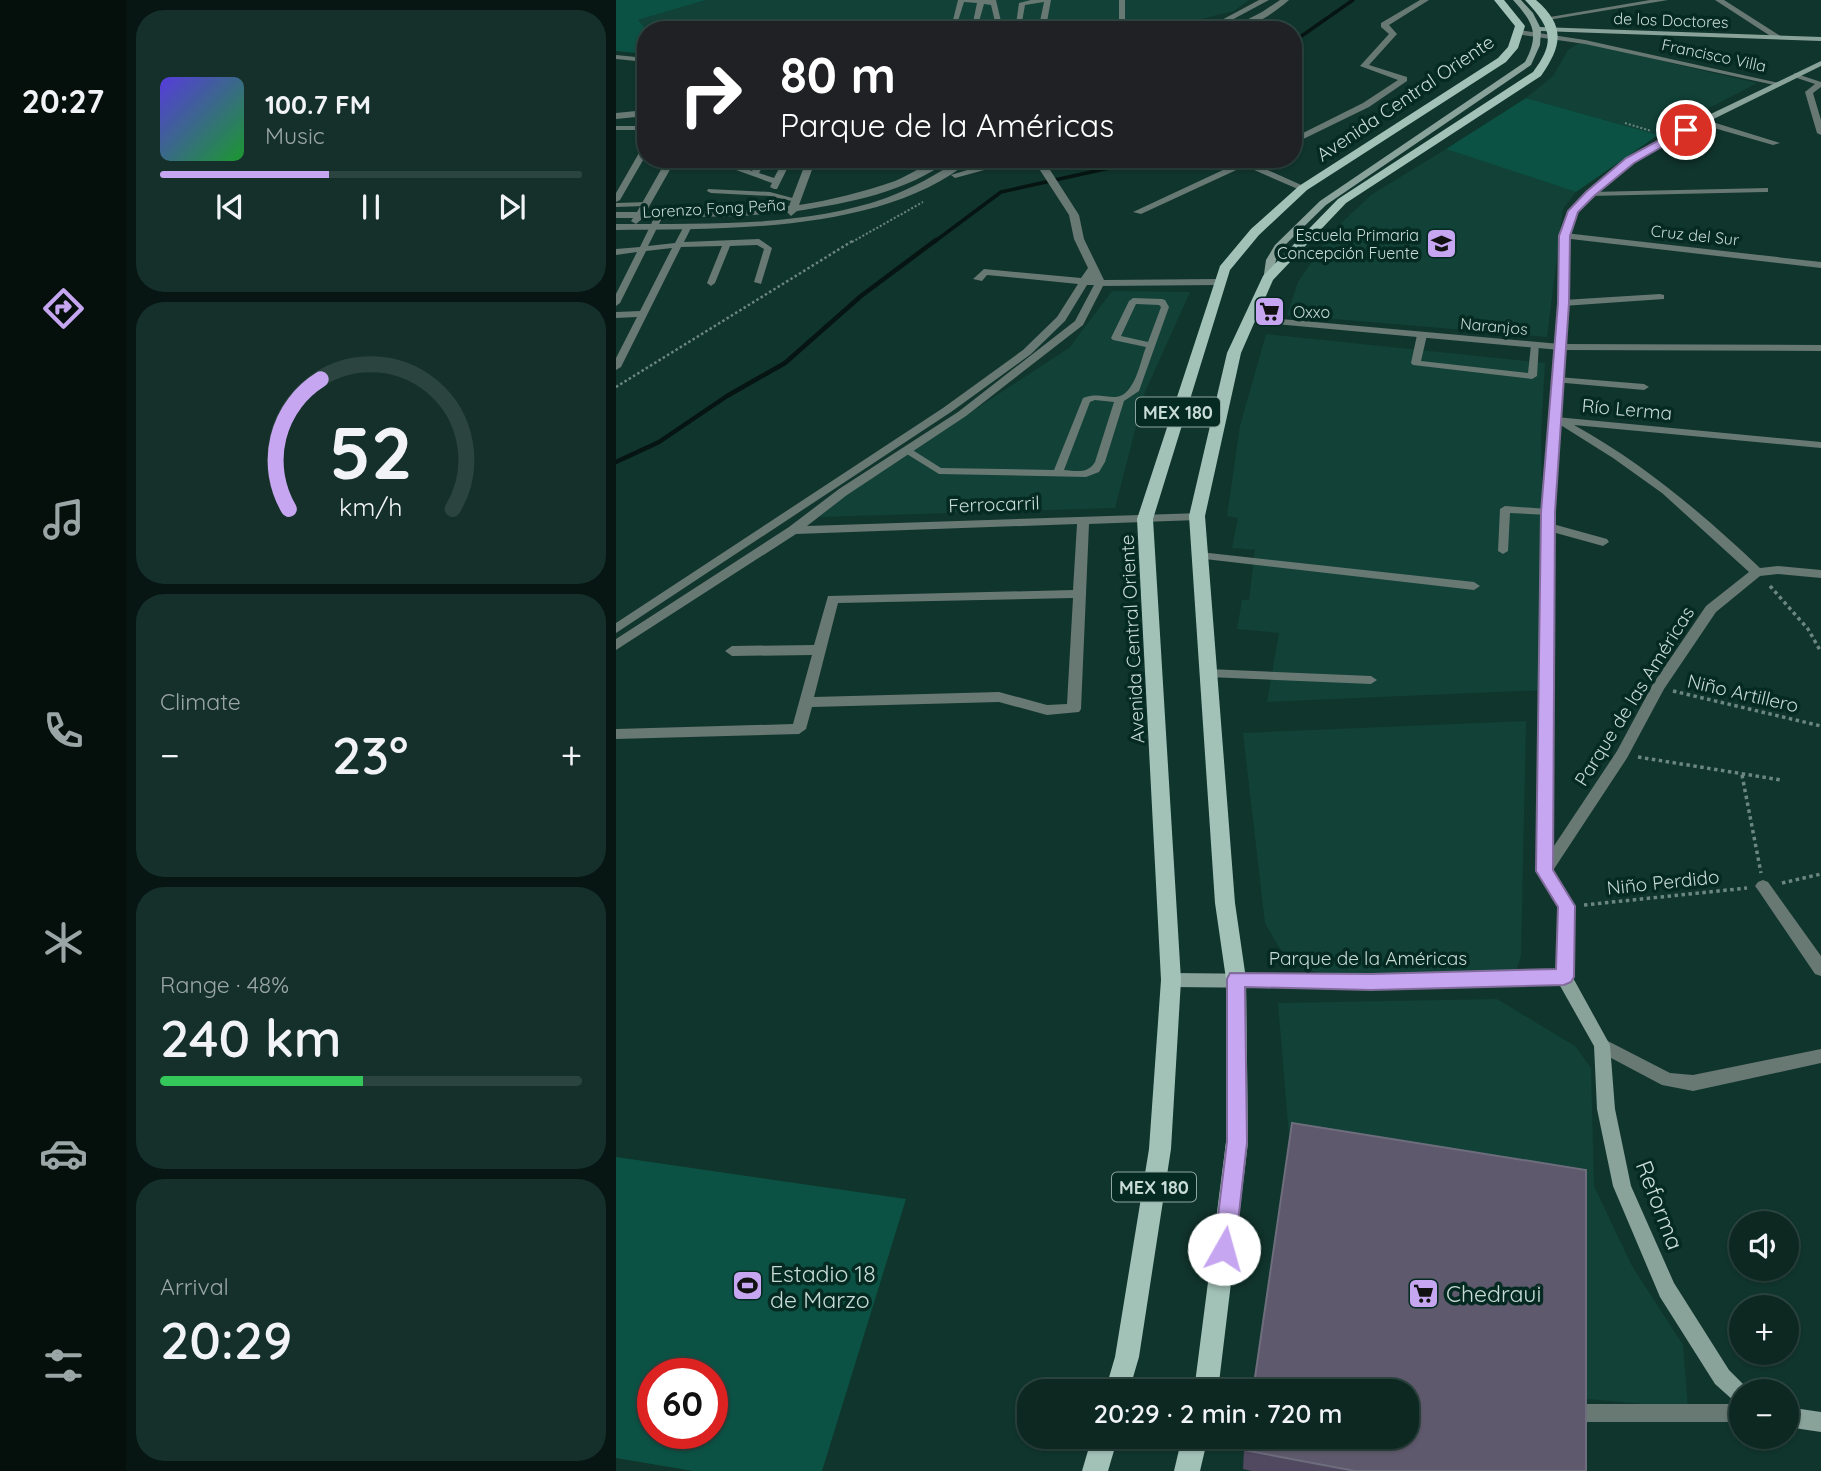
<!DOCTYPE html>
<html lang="en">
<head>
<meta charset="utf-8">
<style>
	:root { --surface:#0c2821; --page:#15302a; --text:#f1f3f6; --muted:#9aa6a5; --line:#2c443f; --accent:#c6a6f0 }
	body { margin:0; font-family:Quicksand,sans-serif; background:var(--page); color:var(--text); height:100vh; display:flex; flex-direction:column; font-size:26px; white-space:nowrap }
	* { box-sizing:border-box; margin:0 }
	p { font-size:23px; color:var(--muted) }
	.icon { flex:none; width:38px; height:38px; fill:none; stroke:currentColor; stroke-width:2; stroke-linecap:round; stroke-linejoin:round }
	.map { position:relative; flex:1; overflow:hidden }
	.drawer { display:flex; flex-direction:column; gap:10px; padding:10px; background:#071612; width:490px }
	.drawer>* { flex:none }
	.hud { position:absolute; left:21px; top:21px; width:665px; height:147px; border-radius:28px; box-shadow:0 2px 5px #0004,0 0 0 2px var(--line); background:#202124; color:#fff; overflow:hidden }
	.buttons { position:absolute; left:1113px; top:1211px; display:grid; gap:14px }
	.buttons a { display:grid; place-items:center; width:70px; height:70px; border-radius:50%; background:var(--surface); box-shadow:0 2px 5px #0004,0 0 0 2px var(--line); font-size:35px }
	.speed { position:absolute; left:21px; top:1358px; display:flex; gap:14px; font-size:35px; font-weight:700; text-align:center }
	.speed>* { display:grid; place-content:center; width:91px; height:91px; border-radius:50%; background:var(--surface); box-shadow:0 2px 5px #0004,0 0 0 2px var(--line); line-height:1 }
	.speed .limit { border:10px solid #d22; background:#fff; color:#111 }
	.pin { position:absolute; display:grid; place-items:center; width:60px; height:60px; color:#fff; margin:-30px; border:4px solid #fff; border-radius:50%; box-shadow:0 2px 7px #0007 }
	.me { position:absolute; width:77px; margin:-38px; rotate:7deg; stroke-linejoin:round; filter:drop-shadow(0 0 5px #0008) }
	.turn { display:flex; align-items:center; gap:24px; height:147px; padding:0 28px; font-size:32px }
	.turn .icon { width:91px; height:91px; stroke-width:2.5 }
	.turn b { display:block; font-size:49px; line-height:60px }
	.big { font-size:52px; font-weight:600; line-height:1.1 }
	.drawer .card { flex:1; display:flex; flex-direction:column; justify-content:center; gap:10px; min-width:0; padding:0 24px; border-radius:28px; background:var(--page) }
	.drawer .dial { align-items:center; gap:0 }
	.dial svg { height:182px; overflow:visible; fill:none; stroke:var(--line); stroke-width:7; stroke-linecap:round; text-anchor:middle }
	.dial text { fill:var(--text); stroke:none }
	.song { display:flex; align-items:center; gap:21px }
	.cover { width:84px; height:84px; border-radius:10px; background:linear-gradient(135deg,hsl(250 70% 55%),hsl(130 70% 35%)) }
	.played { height:7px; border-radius:4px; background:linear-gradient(90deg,var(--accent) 40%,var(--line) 40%) }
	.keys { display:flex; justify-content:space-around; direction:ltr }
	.heat { display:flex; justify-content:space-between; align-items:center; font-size:38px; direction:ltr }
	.charge { height:10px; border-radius:5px; background:linear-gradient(90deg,#34c759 48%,var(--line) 0) }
	.trip { position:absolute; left:401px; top:1379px; width:402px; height:70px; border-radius:28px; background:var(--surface); box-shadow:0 2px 5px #0004,0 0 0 2px var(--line); font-weight:600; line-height:70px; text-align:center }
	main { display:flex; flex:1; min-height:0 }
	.tabs { display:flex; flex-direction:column; width:126px; justify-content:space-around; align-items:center; background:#05100d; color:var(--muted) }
	.tabs .icon { width:49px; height:49px }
	.tabs .current { color:var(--accent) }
	.tabs b { font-size:32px; color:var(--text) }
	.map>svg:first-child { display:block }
	.built { fill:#114137 }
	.green { fill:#0c5244; fill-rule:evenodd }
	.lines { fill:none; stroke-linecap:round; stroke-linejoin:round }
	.stream-far1 { stroke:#061511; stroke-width:3.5 }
	.stream { stroke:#061511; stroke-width:4.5 }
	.path-far2 { stroke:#6b877f; stroke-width:2; stroke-dasharray:2 2; stroke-linecap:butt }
	.path-far1 { stroke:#6b877f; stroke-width:2.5; stroke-dasharray:2.5 2.5; stroke-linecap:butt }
	.path { stroke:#6b877f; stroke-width:3.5; stroke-dasharray:3.5 3.5; stroke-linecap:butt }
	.lane { fill:#687873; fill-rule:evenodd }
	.street { fill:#687873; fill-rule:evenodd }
	.secondary { fill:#89a29a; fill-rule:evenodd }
	.primary { fill:#a2c2b8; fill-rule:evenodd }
	.wall { fill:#514960 }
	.building { fill:#5e596c; stroke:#6e6d7d; stroke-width:2 }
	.route { fill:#c6a6f0; stroke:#816c9c; stroke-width:2 }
	.labels { text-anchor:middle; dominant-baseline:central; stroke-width:7; stroke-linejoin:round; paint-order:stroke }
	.far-street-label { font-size:16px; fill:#c8dbd5; stroke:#052a22 }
	.far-poi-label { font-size:16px; fill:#c8dbd5; stroke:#052a22; text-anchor:end }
	.shield { fill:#052a22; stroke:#8ea69f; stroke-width:2 }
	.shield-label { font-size:18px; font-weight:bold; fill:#c8dbd5 }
	.street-label { font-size:19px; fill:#c8dbd5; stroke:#052a22 }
	.near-street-label { font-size:23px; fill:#c8dbd5; stroke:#052a22 }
	.near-poi-label { font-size:23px; fill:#c8dbd5; stroke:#052a22; text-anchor:start }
</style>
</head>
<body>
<main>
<nav class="tabs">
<b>20:27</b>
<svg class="icon current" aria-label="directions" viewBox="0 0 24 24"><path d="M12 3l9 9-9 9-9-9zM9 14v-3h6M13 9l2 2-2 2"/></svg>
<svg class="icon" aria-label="music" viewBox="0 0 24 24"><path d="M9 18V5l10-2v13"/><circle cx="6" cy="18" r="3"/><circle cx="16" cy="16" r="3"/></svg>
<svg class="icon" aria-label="phone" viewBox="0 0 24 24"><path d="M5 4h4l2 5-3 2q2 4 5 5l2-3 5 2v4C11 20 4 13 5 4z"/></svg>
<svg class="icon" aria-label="climate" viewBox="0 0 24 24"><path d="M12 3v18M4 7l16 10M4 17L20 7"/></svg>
<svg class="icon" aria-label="car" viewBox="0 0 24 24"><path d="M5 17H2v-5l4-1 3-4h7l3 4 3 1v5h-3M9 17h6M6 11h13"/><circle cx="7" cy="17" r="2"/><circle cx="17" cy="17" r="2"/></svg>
<svg class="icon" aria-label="filters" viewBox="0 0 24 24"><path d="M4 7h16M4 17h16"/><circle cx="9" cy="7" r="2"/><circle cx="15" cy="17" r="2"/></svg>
</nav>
<section class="drawer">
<div class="card">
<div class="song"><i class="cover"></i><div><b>100.7 FM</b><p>Music</p></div></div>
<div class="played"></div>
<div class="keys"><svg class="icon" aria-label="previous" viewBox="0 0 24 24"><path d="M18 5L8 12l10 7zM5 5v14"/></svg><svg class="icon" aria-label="pause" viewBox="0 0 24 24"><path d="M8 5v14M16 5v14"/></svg><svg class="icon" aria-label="next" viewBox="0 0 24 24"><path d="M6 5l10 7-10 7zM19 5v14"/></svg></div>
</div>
<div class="card dial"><svg viewBox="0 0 100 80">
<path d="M14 69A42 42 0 1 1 86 69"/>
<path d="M14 69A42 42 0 0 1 28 12" stroke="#c6a6f0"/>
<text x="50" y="56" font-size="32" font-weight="700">52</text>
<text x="50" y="72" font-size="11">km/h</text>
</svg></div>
<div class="card"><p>Climate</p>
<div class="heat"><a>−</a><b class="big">23°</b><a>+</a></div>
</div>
<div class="card"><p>Range · 48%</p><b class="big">240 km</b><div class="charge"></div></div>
<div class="card"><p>Arrival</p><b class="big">20:29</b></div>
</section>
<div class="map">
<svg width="1205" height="1471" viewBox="0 0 1205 1471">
	<rect width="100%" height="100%" fill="#10352c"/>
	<g class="built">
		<path d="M90,0H633L618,11L540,30H161L156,21L143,22L142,30H31L22,20Z"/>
		<path d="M963,43L972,44L1141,83L1042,135L910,98L937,76L952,50Z"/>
		<path d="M830,149L960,192L947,209L931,337L671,315L682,282L716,232L755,195Z"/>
		<path d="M496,291L574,292L529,392L499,508L203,517L243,485L453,348Z"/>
		<path d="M650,334L929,363L925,434L930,690L651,702L663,633L621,629L626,600H633L639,550L616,548L622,518L611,516L624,426Z"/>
		<path d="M910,721L905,955L901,969L881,976L725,978L685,968L664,949L649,923L627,733Z"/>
		<path d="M881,999L959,1046L975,1068L978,1186L1016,1266L1067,1345L1072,1408L960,1398L674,1148L662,1003Z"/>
	</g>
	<g class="green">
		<path d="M0,0H90L22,20L31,30L30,54L0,51Z"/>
		<path d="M910,98L1042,135L960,192L830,149Z"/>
		<path d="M0,1157L290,1199L206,1471H77L0,1458ZM37,1374H96V1433H37Z"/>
	</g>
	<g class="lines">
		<g class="stream-far1">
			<path d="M677,42L737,0"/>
			<path d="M318,242L385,192L502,166L512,159"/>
		</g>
		<path class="stream" d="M0,462L43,442L111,396L169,363L245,296L320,240"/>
		<g class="path-far2">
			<path d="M1009,123L1035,131"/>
			<path d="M236,242L307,202"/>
		</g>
		<path class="path-far1" d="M0,387L238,240"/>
		<g class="path">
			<path d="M1154,586L1192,629L1205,652"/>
			<path d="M1057,691L1205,726"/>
			<path d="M1022,757L1165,780"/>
			<path d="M1126,775L1145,873"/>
			<path d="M1166,883L1205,874"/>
			<path d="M968,905L1131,888"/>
		</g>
		<g class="lane">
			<path d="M342,0H380L387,30H381L375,5L368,4L362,25L336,24ZM348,2L361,3L357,22L342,21Z"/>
			<path d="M415,0H435L430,27L437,30H423L400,24L403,3ZM428,2L423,26L406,22L409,5Z"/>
			<path d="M503,0H509V26L505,30H498L503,25Z"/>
			<path d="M1178,73L1205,82V87L1197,93L1205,120V135L1201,133L1189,92L1199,84L1178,77Z"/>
			<path d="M1084,120H1090L1164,143L1157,145L1084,124Z"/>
			<rect x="0" y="126" width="30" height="4"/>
			<path d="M27,146H30V155L4,200L0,202V193Z"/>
			<path d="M73,159L110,162L136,171L143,159H151L143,173L158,178L168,159H176L161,189H158L154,187L156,183L109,166Z"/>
			<path d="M1152,188V192H1149L974,196L970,194L974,192Z"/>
			<path d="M92,189L154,192L184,200L180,202L154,196L95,193L91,191Z"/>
			<path d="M32,202L33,204L29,206L0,207V203Z"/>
			<path d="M41,212L48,214L32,246L59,243L68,226L72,224L76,226L68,242L143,239L156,248L145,284L138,282L148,249L141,245L114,246L99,283L95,286L91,283L106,246L65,247L5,367L0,370V358L21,317L0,318V312L24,311L56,248L30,251L4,303L0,306V294L21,252L0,255V249L24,247Z"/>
			<path d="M517,298L546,299L549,300L553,307L523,391L508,401L489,462L483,472L470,477L323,474L286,451L291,448L295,449L325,468L438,470L467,398C481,393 486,397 500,397C519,395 524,362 530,347L497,340L495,338L513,301ZM520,304L543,305L545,307L532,342L505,336ZM479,400L498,402L479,462C472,474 460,471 448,470L474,402Z"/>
			<path d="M806,332L811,335L805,361L912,373L915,345L920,342L923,343L921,376L916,379L797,365L795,363L801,335Z"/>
			<path d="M889,506L932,509L937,512L932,515L894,513L892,551L887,554L882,551L884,509Z"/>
			<path d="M584,552L858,582L864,586L858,590L580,558L579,556Z"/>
			<path d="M592,669L755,676L761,680L755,684L592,677L586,673Z"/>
			<path d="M970,1404H1125V1422H970L964,1419L961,1413L964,1407Z"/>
		</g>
		<g class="street">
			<path d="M643,0H653L597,30H587Z"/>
			<path d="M664,0H673C657,14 633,30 611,30L646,12Z"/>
			<path d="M804,0H813L773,25L781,34L753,65L791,77V81L753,107L677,144V138L747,103L782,80L744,66L773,34L765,27V23Z"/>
			<path d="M1034,0H1052L932,20L928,18Z"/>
			<path d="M1099,0H1108L1166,37L1159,39Z"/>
			<path d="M903,30L969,40L1167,84L1163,86L969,44L900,34V30Z"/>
			<path d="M0,55L30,58V62L0,59Z"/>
			<path d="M30,110V116L0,119V113Z"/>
			<path d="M51,159H60L30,212L127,210L173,206L191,159H200L183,205C216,200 247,192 279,181C297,174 314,159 334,159C292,192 232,203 181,211L175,216L171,212L127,216L27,218L20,224L15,221L17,218H0V212H21Z"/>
			<path d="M345,159H356C269,233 108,229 0,230V224C89,223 185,228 270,198C297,188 321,174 345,159Z"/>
			<path d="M387,159H427L463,215L468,239L488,280L602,279L607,282L602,285L487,286L467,325L350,416L231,495L191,526L585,513L587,516L581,520L473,524L465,709L463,712L431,715L383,702L196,707L190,729L183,734L0,739V729L177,724L196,655L116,656L109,651L116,646L198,645L212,596L457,590L461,524L180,534L0,650V639L173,527L223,489L342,412L459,321L478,285H471L449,321L415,354L335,412L0,633V623L327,408L407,350L441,317L462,284L371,275L366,281L357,279L368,269L465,278L472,268L458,239L453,215L420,164L394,163L339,178L335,175ZM457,598L451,704L431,705L383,692L198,697L222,603Z"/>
			<path d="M622,159H641L636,163L692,188L684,190L629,166L525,214L517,212L622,163Z"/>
			<path d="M949,233L1205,262V268L946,238L944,236Z"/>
			<path d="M1044,294L1048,295V299L947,306L942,303L947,300Z"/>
			<path d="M632,316L944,344L1205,345V351L944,350L628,321L627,319Z"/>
			<path d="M942,377L1028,384L1033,387L1028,390L938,382V378Z"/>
			<path d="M940,417L1205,442V448L958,425C1027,463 1087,514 1144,568L1162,566L1205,570V578L1162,574L1144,576L1100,612L1048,689L1011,758L934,875L929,877L924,875L921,871L924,867L1001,751L1037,684L1090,606L1133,572L1046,493L997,458L943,424L936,422L934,420Z"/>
			<path d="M933,523L991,539L993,542L987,546L929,530L927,527Z"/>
			<path d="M1147,880L1152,882L1205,956V976L1199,974L1142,890L1139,886L1142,882Z"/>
			<path d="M986,1038L1054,1073L1077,1075L1205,1049V1063L1077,1091L1046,1085L980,1050L978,1045L980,1040Z"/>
		</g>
		<g class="secondary">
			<path d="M897,0H905L917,13L924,27L1205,37V41L925,31L924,45L915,65L710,205L666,248L660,260L656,279L647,281L650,260L659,245L704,201L909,62C924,34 917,22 897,0Z"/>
			<path d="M1205,61V66L1057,139L1017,162L961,212L954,236L952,303L938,512L937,870L958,906L956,976L994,1045L999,1109L1015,1186L1058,1283L1113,1370L1134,1391H1125V1404L1118,1401L1099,1384L1044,1297L997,1186L981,1109L978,1046L943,984L755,989L555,987L549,985L547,980L549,975L555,973L755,975L940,970L942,907L921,871L926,512L942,303L944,236L952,211L1011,158L1051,135Z"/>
			<path d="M1171,1407L1205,1412V1432L1171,1427Z"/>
		</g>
		<g class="primary">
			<path d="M878,0H888L909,26L902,48L890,62L691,190L643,235L614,270L537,519L565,980L555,1149L523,1357L513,1391H489L499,1357L533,1149L545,980L521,519L604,266L635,229L683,186L882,58L892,47L899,26Z"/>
			<path d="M909,0H920C950,26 946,46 925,76L730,203L657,280L625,353L589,516L619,903L630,979L632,1142L602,1391H578L610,1142V979L599,903L573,516L611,353L647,276L722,199L917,72C941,40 934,27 909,0Z"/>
			<path d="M476,1437H502L492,1471H466Z"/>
			<path d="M566,1437H592L584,1471H558Z"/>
		</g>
	</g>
	<path class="wall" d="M628,1450L970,1471H636L627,1469Z"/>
	<path class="building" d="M676,1123L970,1170V1471H739L628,1450L630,1437H791V1391H637Z"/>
	<path class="route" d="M1067,127L1075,130L1018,163L978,196L962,212L954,236L953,303L939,512L937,870L959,906L958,977L955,982L948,985L755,990L629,987L631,1142L619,1249L616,1256L608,1259L601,1256L598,1249L611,1142V979L614,973L755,974L940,969L942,907L920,871L925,512L942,303L943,236L952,211L970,192L1010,158Z"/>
	<defs>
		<symbol id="school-square" viewBox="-11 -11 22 22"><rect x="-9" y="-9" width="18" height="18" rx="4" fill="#c6a6f0" stroke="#052a22"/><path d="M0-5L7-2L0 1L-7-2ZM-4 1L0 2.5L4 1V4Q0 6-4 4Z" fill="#111"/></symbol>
		<symbol id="supermarket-square" viewBox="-11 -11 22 22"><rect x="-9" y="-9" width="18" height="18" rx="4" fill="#c6a6f0" stroke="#052a22"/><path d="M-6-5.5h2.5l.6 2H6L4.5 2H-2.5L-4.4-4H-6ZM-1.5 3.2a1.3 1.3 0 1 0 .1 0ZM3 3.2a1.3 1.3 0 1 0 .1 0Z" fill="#111"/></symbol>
		<symbol id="stadium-square" viewBox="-11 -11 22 22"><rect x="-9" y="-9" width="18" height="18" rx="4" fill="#c6a6f0" stroke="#052a22"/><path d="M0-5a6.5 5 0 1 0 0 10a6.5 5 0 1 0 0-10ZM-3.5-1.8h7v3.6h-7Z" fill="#111"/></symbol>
	</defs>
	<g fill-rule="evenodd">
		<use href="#school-square" x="808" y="226" width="35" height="35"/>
		<use href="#supermarket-square" x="636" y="294" width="35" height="35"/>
		<use href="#stadium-square" x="114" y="1268" width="35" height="35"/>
		<use href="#supermarket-square" x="790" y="1276" width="35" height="35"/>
	</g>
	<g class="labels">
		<g class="far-street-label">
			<text transform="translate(1055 20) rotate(2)">de los Doctores</text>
			<text transform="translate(1098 55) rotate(12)">Francisco Villa</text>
			<text transform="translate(98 208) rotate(-3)">Lorenzo Fong Peña</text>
			<text transform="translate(1079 235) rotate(6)">Cruz del Sur</text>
			<text transform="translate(878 326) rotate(5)">Naranjos</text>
		</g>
		<g class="far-poi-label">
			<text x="803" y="235">Escuela Primaria<tspan x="803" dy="18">Concepción Fuente</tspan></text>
			<text x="677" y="312" text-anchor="start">Oxxo</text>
		</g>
		<g class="shield">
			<rect x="520" y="397.5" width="84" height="29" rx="5"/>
			<rect x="496" y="1172.5" width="84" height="29" rx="5"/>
		</g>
		<g class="shield-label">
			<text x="562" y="412">MEX 180</text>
			<text x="538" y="1187">MEX 180</text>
		</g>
		<g class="street-label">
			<text transform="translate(789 98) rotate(-34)">Avenida Central Oriente</text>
			<text transform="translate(1011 409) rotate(5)">Río Lerma</text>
			<text transform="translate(378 504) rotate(-2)">Ferrocarril</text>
			<text transform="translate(516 639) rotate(-93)">Avenida Central Oriente</text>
			<text transform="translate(1127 693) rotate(13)">Niño Artillero</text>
			<text transform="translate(1018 696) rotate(-58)">Parque de las Américas</text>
			<text transform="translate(1047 882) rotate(-6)">Niño Perdido</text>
			<text x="752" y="958">Parque de la Américas</text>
		</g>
		<g class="near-street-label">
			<text transform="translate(1044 1205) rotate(69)">Reforma</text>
		</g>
		<g class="near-poi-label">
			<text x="154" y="1273">Estadio 18<tspan x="154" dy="26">de Marzo</tspan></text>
			<text x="830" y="1293">Chedraui</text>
		</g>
	</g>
</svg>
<div class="buttons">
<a><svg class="icon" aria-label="sound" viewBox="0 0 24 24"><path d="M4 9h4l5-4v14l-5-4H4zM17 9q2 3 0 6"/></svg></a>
<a>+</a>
<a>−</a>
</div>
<div class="speed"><div class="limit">60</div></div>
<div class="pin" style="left:1070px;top:130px;background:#d93025"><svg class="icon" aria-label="arrive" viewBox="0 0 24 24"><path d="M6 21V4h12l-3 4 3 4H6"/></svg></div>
<svg class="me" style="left:608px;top:1249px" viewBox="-20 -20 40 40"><circle r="19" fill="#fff"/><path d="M0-13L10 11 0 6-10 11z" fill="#c6a6f0"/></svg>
<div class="trip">20:29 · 2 min · 720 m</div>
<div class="hud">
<div class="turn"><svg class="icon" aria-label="right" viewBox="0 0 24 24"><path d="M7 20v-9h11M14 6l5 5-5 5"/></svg><div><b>80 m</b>Parque de la Américas</div></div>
</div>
</div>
</main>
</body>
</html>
